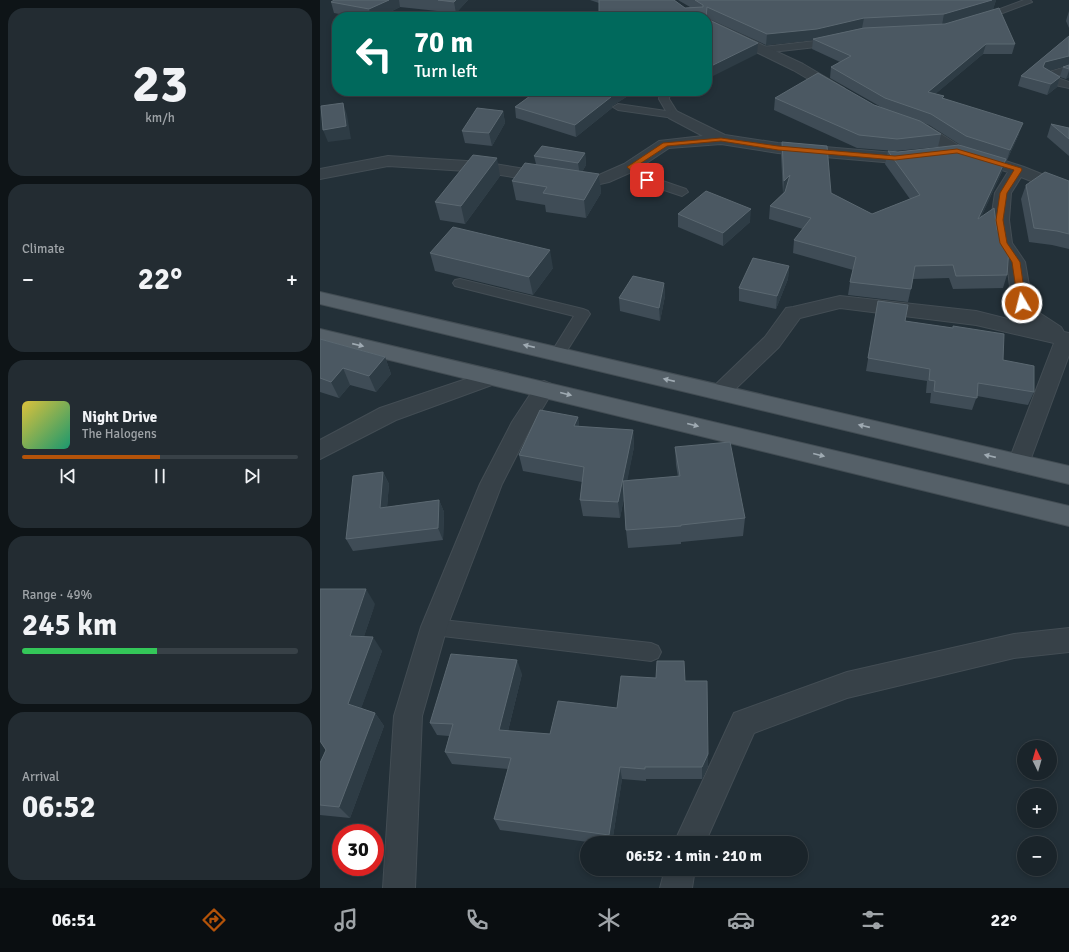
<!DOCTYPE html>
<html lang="en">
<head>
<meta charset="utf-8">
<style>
	:root { --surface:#1a242a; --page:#232c32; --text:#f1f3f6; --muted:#9fa4a8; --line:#384147; --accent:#b45309 }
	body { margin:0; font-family:Signika,sans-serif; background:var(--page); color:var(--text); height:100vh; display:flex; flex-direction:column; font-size:15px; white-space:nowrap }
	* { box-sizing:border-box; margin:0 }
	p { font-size:13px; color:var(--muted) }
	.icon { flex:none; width:22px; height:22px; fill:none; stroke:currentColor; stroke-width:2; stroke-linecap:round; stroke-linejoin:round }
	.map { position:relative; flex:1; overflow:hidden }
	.details { display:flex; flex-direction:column; gap:8px; padding:8px; background:#0e1417; width:320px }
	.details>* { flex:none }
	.hud { position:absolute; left:12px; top:12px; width:380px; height:84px; border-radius:16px; box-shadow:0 2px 6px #0003,0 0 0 1px var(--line); background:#00695c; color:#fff; overflow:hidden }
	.needle { width:26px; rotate:355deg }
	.buttons { position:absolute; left:697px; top:740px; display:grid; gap:8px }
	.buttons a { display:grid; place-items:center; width:40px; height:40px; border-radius:50%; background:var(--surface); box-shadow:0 2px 6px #0003,0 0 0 1px var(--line); font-size:20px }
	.speed { position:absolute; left:12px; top:824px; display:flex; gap:8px; font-size:20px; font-weight:700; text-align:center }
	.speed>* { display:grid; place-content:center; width:52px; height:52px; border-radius:50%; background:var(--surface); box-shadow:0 2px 6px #0003,0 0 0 1px var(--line); line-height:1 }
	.speed .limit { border:6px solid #d22; background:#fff; color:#111 }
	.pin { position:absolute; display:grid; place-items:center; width:34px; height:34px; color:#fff; margin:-17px; border-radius:8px; box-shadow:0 2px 6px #0006 }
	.me { position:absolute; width:44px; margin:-22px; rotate:352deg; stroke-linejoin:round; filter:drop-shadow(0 0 3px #0008) }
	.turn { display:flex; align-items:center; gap:14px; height:84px; padding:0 16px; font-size:18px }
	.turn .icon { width:52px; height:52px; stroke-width:2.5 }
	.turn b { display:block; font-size:28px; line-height:34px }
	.big { font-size:30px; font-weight:800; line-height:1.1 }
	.details .widget { flex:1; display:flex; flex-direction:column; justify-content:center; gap:6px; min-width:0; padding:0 14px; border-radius:16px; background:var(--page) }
	.details .dial { align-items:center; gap:0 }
	.dial b { font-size:52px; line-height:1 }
	.song { display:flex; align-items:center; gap:12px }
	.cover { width:48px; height:48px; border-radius:6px; background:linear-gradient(135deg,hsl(50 70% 55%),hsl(160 70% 35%)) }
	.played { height:4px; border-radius:2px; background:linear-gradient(90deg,var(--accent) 50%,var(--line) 50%) }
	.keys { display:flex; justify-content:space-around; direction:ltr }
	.heat { display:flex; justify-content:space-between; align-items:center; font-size:22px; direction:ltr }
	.charge { height:6px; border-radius:3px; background:linear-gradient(90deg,#34c759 49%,var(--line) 0) }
	.trip { position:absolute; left:260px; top:836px; width:228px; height:40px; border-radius:20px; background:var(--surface); box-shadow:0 2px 6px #0003,0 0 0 1px var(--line); font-weight:800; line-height:40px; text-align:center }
	.menu { display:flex; height:64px; justify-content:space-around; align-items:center; background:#0a0e11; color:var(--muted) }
	.menu .icon { width:28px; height:28px }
	.menu .on { color:var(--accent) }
	.menu b { font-size:18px; color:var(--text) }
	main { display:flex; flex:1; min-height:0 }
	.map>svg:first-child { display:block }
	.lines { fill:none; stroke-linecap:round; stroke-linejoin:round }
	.lane-casing { stroke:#434d54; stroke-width:2 }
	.street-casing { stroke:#434d54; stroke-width:2 }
	.primary-casing { stroke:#434d54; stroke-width:2 }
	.lane { fill:#374148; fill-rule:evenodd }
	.street { fill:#374148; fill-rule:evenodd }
	.primary { fill:#556068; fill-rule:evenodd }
	.wall { fill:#3f4c56; fill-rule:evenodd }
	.shaded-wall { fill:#2e3c45 }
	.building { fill:#4b5862; stroke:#5b6871 }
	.oneway { fill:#9faab2 }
	.route { fill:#b45309; stroke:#753606 }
</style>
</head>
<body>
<main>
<section class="details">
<div class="widget dial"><b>23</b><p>km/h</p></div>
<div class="widget"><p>Climate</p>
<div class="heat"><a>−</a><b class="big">22°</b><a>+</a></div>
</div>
<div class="widget">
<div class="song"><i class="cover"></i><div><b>Night Drive</b><p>The Halogens</p></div></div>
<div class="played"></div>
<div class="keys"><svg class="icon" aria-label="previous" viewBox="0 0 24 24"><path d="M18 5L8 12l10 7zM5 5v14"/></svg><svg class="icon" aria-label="pause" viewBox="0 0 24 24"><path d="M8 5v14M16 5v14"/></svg><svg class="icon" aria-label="next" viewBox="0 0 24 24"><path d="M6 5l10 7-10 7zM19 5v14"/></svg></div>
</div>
<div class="widget"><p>Range · 49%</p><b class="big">245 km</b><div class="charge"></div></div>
<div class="widget"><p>Arrival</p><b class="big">06:52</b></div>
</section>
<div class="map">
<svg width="749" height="888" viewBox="0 0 749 888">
	<rect width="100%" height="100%" fill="#233038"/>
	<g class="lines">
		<defs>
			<g id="lane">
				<path d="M704,0H710L712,2L664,20H658L656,18Z"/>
				<path d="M514,36L517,37L519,39L517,41L496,47L443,53L438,50L443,47L495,41Z"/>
				<path d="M749,66V72L735,77L749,82V88L735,85L721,76L722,74Z"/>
				<path d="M340,91H350L349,99L359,115L358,117L354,118L298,110L293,107L298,104L346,111L339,99Z"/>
				<path d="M310,163L314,165L331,177L366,189L368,192L362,196L323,183L304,167Z"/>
				<path d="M140,279L263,309L268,311L270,314L243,357L238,358L233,357L231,353L254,316L135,286L133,283L135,280Z"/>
				<path d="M114,619L331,643L338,646L341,652L338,658L331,661L114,635L107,633L105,627L107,621Z"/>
			</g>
			<g id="street">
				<path d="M387,19L483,64L524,88L526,91L524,94H514L473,70L387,28Z"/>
				<path d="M354,110L405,135L458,143L575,153L595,151L601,153L603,156L601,159L575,163L458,153L401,144L349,148L316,170L289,182L262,188L162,172L68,166L0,179V169L68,156L162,162L262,178L279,175L304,164L339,141L383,136L349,118L346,115L349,112Z"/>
				<path d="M594,121L608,126L643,148L645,151L643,154H631C625,150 588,129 586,126L589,123Z"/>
				<path d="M655,151L704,167L749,185V196L701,177L691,193L689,220L692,243L705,262L712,303L715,310L741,327L744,332L749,333V355L707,469L699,472L691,469L688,463L734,343L656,325L520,308L480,318L459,347L407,397L400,400L393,397L390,392L393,387L445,337L466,308L473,307L520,296L656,311L708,324L701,319L692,303L687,262L674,243L671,220L675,193L688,172L649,159L647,156L649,153Z"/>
				<path d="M173,370L180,372L183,377L180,382L76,420L0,459V440L60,408Z"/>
				<path d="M224,381L231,384L234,389L209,431L182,484L127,627L102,716L95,888H63L74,716L101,627L160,484L192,422L217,384Z"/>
				<path d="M749,628V652L694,658L527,698L434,733L385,843H354L414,713L527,672L694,634Z"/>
				<path d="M345,869H375L372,888H340Z"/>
			</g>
			<g id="primary">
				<path d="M0,292L749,466V484L0,304Z"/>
				<path d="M0,329L749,506V526L0,343Z"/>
			</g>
		</defs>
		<use href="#lane" class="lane-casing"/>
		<use href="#street" class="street-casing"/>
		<use href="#primary" class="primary-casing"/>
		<use href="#lane" class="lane"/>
		<use href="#street" class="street"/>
		<use href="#primary" class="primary"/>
	</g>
	<g class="wall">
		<path d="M14,0H148L136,13L80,7L60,17H35L14,13L11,2Z"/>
		<path d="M270,0H354L365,8L370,7L358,0H676L673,9L695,44L692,54H663L615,94L624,96L623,98L699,134L687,160H686L682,172L661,217L677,230L687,275L683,288L633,289L629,278L593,279L588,302L528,295L530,282L533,270L473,253L474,240L483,229L449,219L450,206L463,193L461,155L462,142L511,193L552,214L590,199L565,164L568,151L578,152L642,146L609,125L603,123L621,134L618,147L575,151L537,148L454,110L455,98L554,105L561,107L510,78L511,67L520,62L492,49L493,40L446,45L387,18V17H279V3Z"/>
		<path d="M749,11V28L746,21Z"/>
		<path d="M749,36V77L746,79L740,77L737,87L727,95L698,86L701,76ZM744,66L743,67L740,76L729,70Z"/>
		<path d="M217,91H339L338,95L311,94L292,106V108L256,137L196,118L195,107Z"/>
		<path d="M183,111L185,123L172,146L145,143L142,131Z"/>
		<path d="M731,124L749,128V156L727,137Z"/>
		<path d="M265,153L266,165L262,172L279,174L281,193L266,218L226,212L225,205L196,200L192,181L216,164L214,156Z"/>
		<path d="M180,176L145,224L120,220L115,202Z"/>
		<path d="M749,181V249L732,245L709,242L701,199L706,185Z"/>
		<path d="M358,214L430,222L403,246L358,227Z"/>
		<path d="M110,253L233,268L213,295L115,271Z"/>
		<path d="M469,266L468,279L456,309L419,301V288Z"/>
		<path d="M344,283L345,296L340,321L300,311L299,298Z"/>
		<path d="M558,301L585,321L633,328V326L683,360L714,392L708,405L657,396L652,410L610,403L611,393H606L607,381L546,371Z"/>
		<path d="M0,339L65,357L71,374L56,392L30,385L19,398L0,392Z"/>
		<path d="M258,417L259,427L313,430L314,447L307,480L358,477L356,465L355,447L425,518L423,536L361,542V544L308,548L306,530L304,498L300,518L263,516L260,500L262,482L203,471L199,455Z"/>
		<path d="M63,472L69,484L67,507L119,500L124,512L123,540L33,551L26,539Z"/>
		<path d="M55,604L44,636L62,651L41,708L55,713L64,726L30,818L0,815V763L6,750L0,741Z"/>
		<path d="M202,674L188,731L230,734L365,681L388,754V766L382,779H326V781L302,779L292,843H275L180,830L174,819L188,769L132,764L125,752L129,736L117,735L110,723Z"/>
	</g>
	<g class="shaded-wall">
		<path d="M69,0H79L80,7L60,17H51L49,9Z"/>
		<path d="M136,0H148L136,13L134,2Z"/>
		<path d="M672,0H676L673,10L622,25L624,14Z"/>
		<path d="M544,18L542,28L493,39V40L446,45L447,34Z"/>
		<path d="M438,43L437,54L387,79V68Z"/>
		<path d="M666,44L663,54L606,102L608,92Z"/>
		<path d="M749,56V65L722,73L725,62Z"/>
		<path d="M749,71V77L746,79Z"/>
		<path d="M740,77L737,87L727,95L731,84Z"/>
		<path d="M297,91H310L311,94L292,106V108L256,137L255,125L291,94Z"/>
		<path d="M23,103L27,115L31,139L8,142L3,130Z"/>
		<path d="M183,111L185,123L172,146L169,133Z"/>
		<path d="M703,123L699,134L687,160L690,150Z"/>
		<path d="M265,153L266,165L260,176L258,163Z"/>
		<path d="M177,158L180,176L145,224L141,206Z"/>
		<path d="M686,159L682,172L654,232L658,219Z"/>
		<path d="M279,174L281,193L266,218L264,200Z"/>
		<path d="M470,175L469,188L463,193L464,181Z"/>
		<path d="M431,209L430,222L403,246V233Z"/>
		<path d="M230,250L233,268L213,295L209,277Z"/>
		<path d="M469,266L468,279L456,309L457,296Z"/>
		<path d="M344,283L345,296L340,321L339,308Z"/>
		<path d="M65,357L71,374L56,392L49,376Z"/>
		<path d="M23,368L30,385L19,398L11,382Z"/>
		<path d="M258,417L260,434L254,426Z"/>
		<path d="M313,430L314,447L300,518L298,502Z"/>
		<path d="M63,472L69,484L66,520L60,508Z"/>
		<path d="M119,500L124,512L123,540L118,528Z"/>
		<path d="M46,589L55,604L39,651L30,636Z"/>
		<path d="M53,637L62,651L38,717L28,704Z"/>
		<path d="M197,660L202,674L185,743L179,730Z"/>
		<path d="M55,713L64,726L30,818L19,807Z"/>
		<path d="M388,754V766L382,779V767Z"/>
		<path d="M300,767L302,779L292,843H291L289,835Z"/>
	</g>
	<g class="building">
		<path d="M14,0H69L49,9L11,2Z"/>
		<path d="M118,0H136L134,2Z"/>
		<path d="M279,0H354L365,8L383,7V5L375,0H672L624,14L544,18L497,29L447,34L387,7L386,17H279Z"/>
		<path d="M679,8L695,44H666L608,92L624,96L622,98L703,123L690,150L646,136L611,114L565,98L511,67L531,56L493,39L544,28L625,24Z"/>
		<path d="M387,19L438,43L387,68Z"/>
		<path d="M749,36V56L725,62L723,67L740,77L731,84L701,76Z"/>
		<path d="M749,65V69L743,67Z"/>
		<path d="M498,73L554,105L600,121L621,134L577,139L539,135L455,98Z"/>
		<path d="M217,91H297L291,94V97L255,125L195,107Z"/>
		<path d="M23,103L26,126L3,130L1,106Z"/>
		<path d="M157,108L183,111L169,133L142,131Z"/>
		<path d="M731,124L749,128V139Z"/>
		<path d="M462,142L507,146L511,193L552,214L600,195L568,151L578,152L639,145L686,159L658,219L674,208L677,230L689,248L687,275L636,276L633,265L595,266L591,289L530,282L536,257L474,240L491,218L450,206L465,192L470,175L464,181Z"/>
		<path d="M222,146L265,153L258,163L214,156Z"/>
		<path d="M153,155L177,158L141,206L115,202Z"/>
		<path d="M205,163L279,174L264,200L223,193L227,187L192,181Z"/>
		<path d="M725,172L749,181V234L737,231L714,228L706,185Z"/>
		<path d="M386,191L431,209L403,233L358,214Z"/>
		<path d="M133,227L230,250L209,277L110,253Z"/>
		<path d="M433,258L469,266L457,296L419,288Z"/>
		<path d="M313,276L344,283L339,308L299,298Z"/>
		<path d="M558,301L588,305L585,321L633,328V326L684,334L683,360L714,366V392L658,383L657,398L614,391L615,381L609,380L610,369L548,358Z"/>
		<path d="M0,339L65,357L49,376L23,368L11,382L0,378Z"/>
		<path d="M220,410L258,417L254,426L313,430L298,502L260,500L264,467L199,455Z"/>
		<path d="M410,442L425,518L361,525V526L306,530L303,481L360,476L355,447Z"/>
		<path d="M63,472L60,508L119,500L118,528L26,539L33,476Z"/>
		<path d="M0,589H46L30,636L53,637L28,704L55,713L19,807L0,805V763L6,750L0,741Z"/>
		<path d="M131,654L197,660L179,730L230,734L238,701L297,708L301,676L336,678L337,661H364L365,681H387L388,754L382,767H325V769L300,767L289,835L174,819L191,758L125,752L133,724L110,723Z"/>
	</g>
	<defs><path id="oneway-solid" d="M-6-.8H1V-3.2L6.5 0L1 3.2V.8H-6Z"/></defs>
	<g class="oneway">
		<use href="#oneway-solid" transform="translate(38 345) rotate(13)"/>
		<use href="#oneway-solid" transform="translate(209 346) rotate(-167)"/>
		<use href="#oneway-solid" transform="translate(349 380) rotate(-167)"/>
		<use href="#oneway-solid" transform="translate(246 394) rotate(14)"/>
		<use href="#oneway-solid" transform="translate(373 425) rotate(14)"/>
		<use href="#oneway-solid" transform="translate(544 426) rotate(-167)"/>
		<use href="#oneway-solid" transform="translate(499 455) rotate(14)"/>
		<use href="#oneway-solid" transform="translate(670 456) rotate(-167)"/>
	</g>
	<path class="route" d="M401,138L458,146L575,156L637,149L701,168L702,170L687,193L683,220L687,243L700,262L706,303L702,306L698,303L692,262L680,243L676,220L680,193L694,170L637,153L575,160L458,150L401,141L347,146L315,167L329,179V182H324L307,167L343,143Z"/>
</svg>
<div class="buttons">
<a><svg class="needle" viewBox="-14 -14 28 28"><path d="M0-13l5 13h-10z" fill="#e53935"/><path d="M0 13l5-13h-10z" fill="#9fa4a8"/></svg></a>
<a>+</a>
<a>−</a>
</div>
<div class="speed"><div class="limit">30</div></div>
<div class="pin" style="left:327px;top:180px;background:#d93025"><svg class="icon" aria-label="arrive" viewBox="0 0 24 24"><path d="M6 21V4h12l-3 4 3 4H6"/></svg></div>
<svg class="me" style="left:702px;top:303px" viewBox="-20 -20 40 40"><circle r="17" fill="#b45309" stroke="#fff" stroke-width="3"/><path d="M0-11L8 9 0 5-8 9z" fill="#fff"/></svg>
<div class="trip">06:52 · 1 min · 210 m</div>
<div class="hud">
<div class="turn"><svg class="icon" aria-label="left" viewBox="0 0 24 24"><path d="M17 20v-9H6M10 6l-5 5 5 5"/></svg><div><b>70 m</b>Turn left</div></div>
</div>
</div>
</main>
<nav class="menu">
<b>06:51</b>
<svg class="icon on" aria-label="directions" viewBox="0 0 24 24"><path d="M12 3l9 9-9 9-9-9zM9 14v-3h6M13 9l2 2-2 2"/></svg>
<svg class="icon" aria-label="music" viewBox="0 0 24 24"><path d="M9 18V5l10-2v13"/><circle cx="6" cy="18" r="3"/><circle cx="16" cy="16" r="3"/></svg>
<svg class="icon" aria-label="phone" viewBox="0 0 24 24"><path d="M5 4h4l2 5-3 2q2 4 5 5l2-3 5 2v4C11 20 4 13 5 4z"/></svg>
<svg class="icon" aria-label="climate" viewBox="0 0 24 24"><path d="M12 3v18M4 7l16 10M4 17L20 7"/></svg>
<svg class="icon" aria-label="car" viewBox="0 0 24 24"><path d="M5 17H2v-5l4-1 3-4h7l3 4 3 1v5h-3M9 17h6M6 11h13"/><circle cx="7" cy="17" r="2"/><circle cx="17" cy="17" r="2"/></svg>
<svg class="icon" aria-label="filters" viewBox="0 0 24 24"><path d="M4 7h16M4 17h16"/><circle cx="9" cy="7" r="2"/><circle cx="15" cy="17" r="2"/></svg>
<b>22°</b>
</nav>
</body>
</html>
